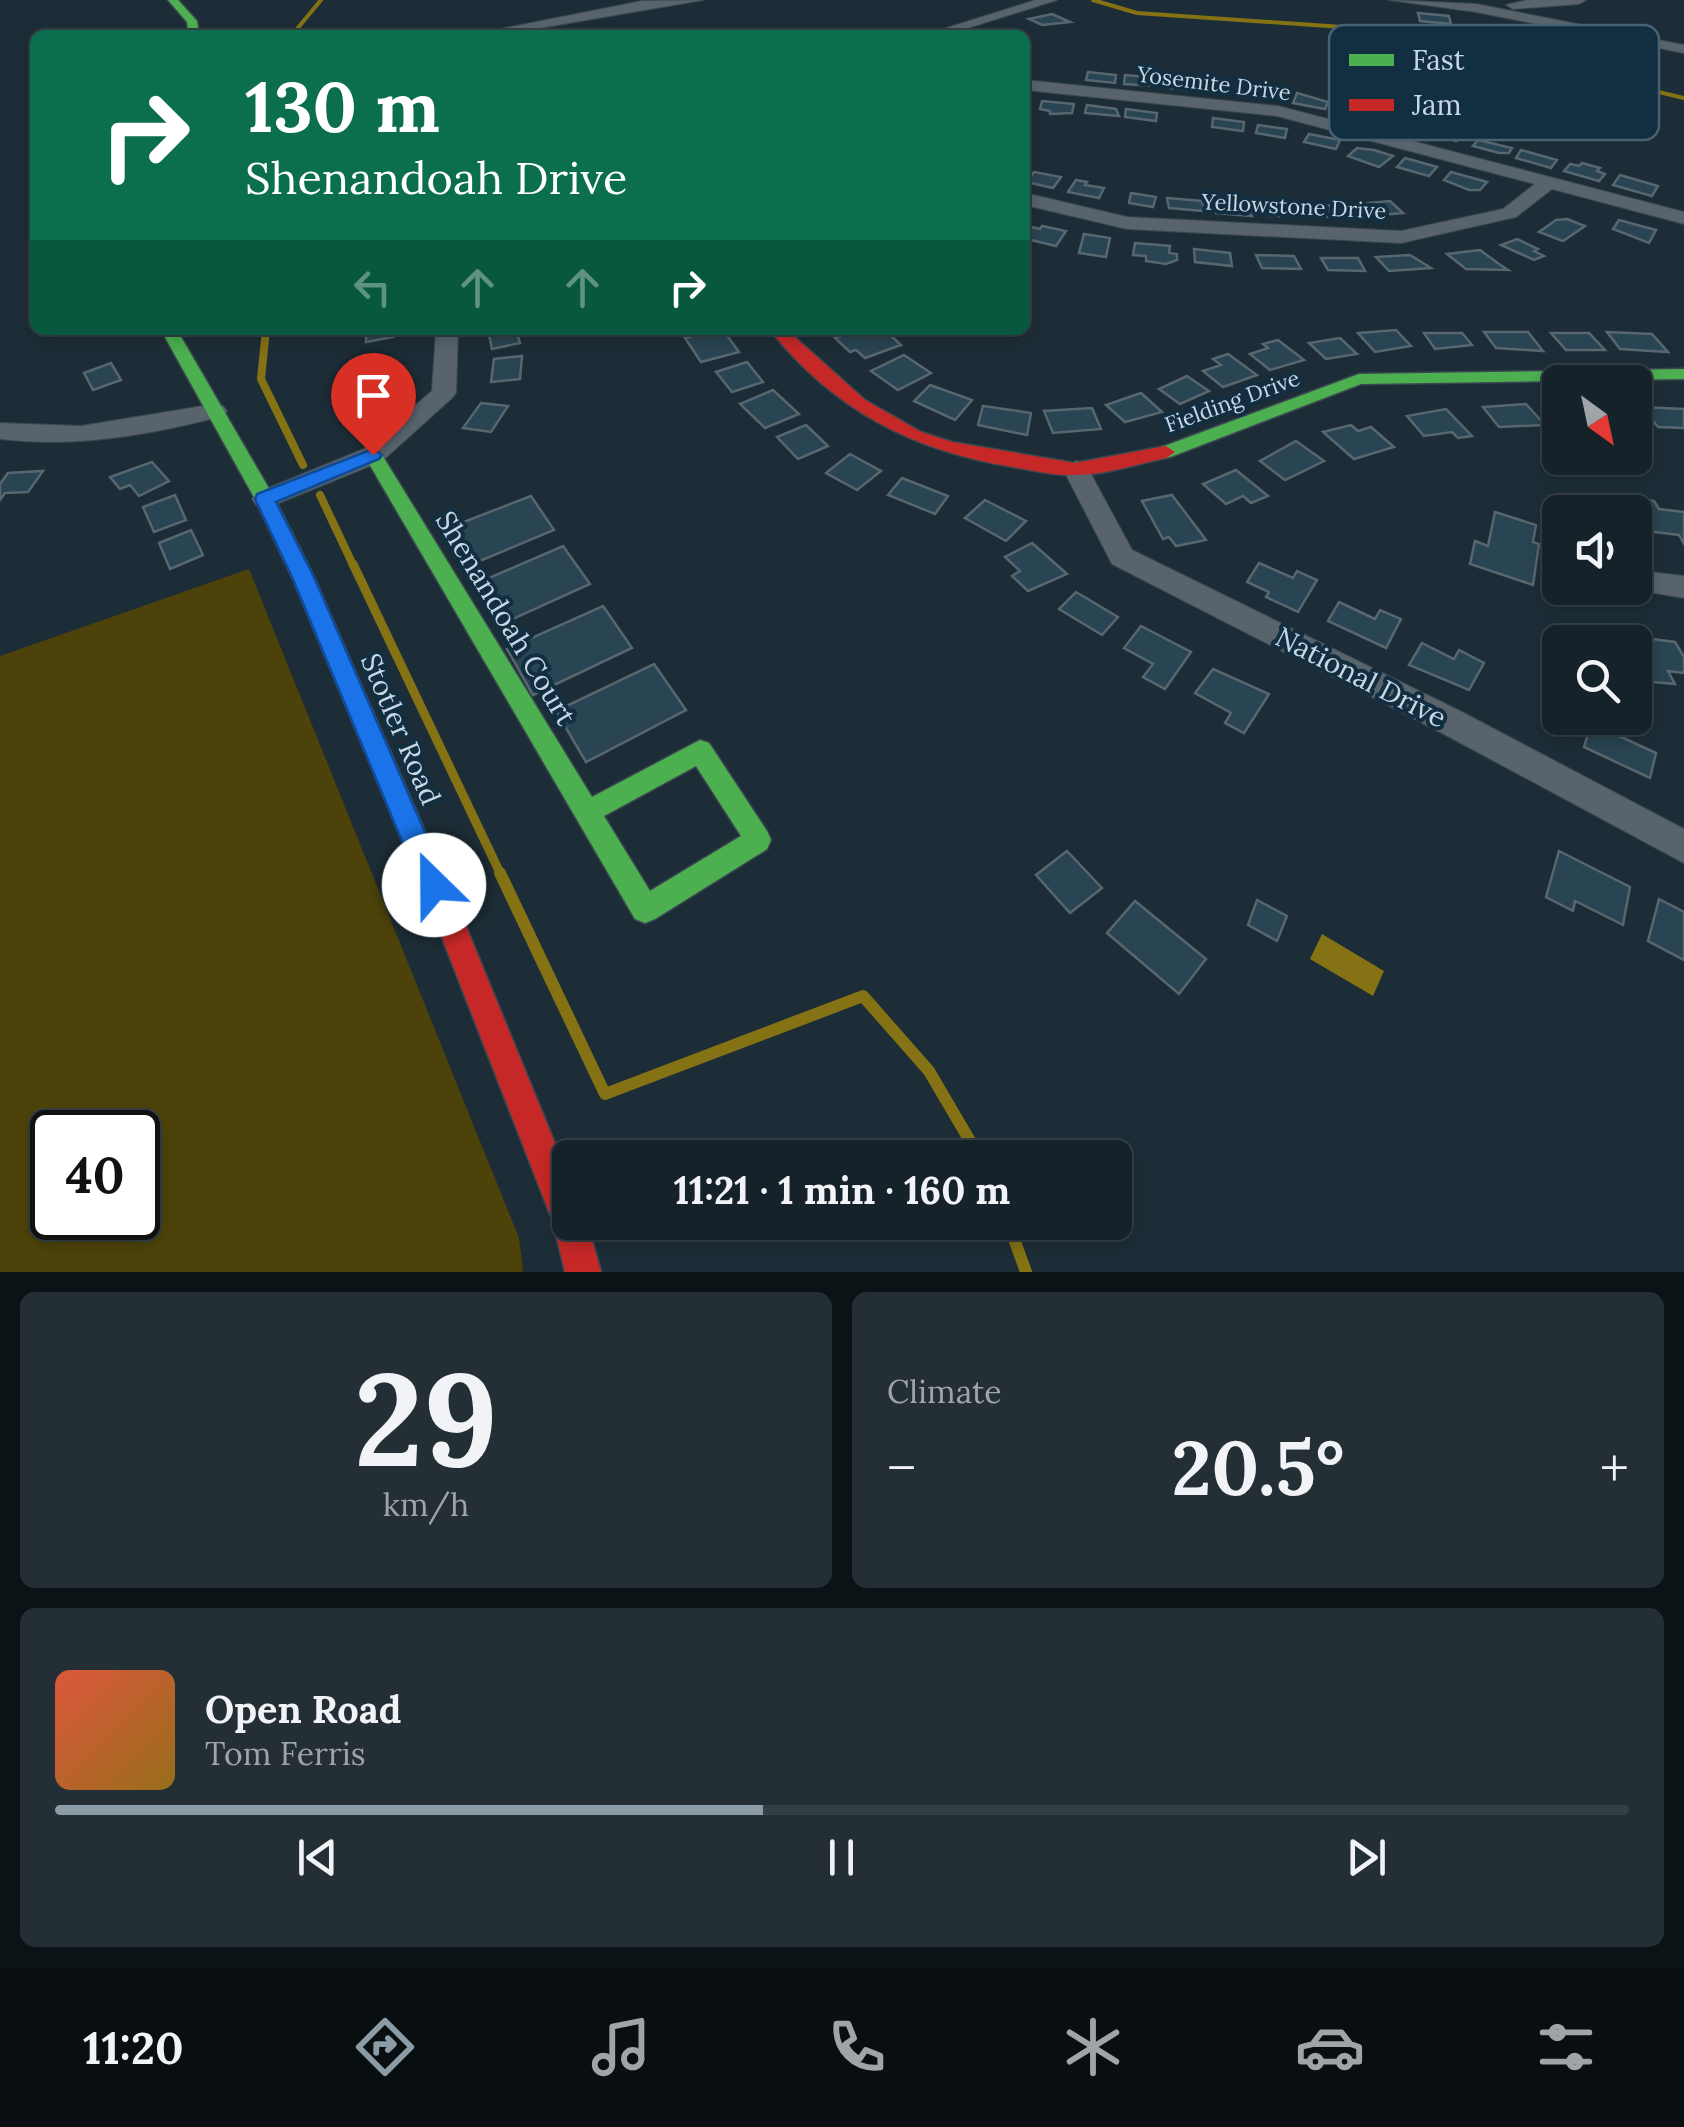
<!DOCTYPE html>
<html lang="en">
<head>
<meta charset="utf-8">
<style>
	:root { --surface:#162229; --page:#232f35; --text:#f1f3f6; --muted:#9ea4a8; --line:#353f46; --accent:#8c9ca7 }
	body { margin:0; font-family:Lora,serif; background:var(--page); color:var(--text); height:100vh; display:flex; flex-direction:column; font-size:38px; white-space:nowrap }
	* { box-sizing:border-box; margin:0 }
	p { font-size:32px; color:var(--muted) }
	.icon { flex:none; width:55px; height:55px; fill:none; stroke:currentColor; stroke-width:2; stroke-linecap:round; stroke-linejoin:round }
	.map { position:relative; height:1272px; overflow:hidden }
	.panel { display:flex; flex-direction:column; gap:20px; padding:20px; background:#0c1317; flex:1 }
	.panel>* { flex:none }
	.banner { position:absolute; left:30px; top:30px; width:1000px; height:305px; border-radius:15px; box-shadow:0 5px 15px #0003,0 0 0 2px var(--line); background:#0b6e4f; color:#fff; overflow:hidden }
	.needle { width:65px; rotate:147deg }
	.tools { position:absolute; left:1542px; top:365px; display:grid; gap:20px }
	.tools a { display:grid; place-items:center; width:110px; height:110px; border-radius:15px; background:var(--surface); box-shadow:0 5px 15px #0003,0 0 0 2px var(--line); font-size:50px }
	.speed { position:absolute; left:30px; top:1110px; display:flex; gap:20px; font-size:50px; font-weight:700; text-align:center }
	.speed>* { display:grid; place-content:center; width:130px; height:130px; border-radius:50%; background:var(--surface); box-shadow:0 5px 15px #0003,0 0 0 2px var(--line); line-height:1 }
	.speed .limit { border:5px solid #111; border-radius:15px; background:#fff; color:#111 }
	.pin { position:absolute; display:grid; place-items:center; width:85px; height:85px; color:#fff; margin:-102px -42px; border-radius:50% 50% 50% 0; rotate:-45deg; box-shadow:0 0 10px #0007 }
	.pin .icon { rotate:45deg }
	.me { position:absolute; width:110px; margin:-55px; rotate:337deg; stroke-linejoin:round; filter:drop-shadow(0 0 8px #0008) }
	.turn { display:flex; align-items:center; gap:35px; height:210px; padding:0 50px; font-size:45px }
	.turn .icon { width:130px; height:130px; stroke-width:2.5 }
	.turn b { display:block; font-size:70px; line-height:85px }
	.lanes { display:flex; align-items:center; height:95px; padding:0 50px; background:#0003; justify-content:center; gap:50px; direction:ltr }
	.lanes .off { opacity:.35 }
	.big { font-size:75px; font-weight:700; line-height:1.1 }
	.panel .card { flex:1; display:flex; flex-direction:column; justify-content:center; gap:15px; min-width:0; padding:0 35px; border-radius:15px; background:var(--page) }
	.panel .dial { align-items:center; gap:0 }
	.dial b { font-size:130px; line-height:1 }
	.song { display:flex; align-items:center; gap:30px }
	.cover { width:120px; height:120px; border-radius:15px; background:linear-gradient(135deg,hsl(10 70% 55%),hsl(40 70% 35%)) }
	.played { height:10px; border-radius:5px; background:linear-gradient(90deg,var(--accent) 45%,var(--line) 45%) }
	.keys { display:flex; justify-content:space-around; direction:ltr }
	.heat { display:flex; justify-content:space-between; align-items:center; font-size:55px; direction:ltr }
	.panel .tiles { flex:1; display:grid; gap:20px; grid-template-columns:1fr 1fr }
	.card:last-child { grid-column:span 2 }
	.trip { position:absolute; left:552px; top:1140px; width:580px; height:100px; border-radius:15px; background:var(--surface); box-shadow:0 5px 15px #0003,0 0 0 2px var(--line); font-weight:700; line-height:100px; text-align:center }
	.tab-bar { display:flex; height:160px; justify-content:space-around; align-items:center; background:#090e10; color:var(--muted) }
	.tab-bar .icon { width:70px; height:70px }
	.tab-bar .active { color:var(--accent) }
	.tab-bar b { font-size:45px; color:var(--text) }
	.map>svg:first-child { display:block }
	.green { fill:#4d430a; fill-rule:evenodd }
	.water { fill:#847214 }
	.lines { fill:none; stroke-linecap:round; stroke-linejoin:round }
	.stream-far3 { stroke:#847214; stroke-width:4 }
	.stream-far2 { stroke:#847214; stroke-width:8 }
	.stream-far1 { stroke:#847214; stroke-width:9 }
	.stream { stroke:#847214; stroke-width:12 }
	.building { fill:#294452; stroke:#58666f; stroke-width:2.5 }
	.street-casing { stroke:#3b4850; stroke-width:2 }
	.fast-casing { stroke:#3b4850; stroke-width:3 }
	.jam-casing { stroke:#3b4850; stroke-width:3 }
	.street { fill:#58636c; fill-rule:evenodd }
	.fast { fill:#4caf50; fill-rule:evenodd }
	.jam { fill:#c62828; fill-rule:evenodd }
	.route { fill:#1a73e8; stroke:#114b97; stroke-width:2.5 }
	.labels { text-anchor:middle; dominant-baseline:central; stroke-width:8; stroke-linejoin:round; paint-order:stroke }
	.far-street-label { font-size:22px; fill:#c7d8e4; stroke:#122f42 }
	.street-label { font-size:28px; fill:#c7d8e4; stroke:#122f42 }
	.key { fill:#122f42; stroke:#486273; stroke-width:2.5 }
	.key-label { font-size:28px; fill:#c7d8e4 }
</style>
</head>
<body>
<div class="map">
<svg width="1684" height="1272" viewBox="0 0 1684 1272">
	<rect width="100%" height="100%" fill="#1d2d37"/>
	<path class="green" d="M249,569L519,1238L523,1272H0V656ZM52,1132H138V1218H52Z"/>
	<path class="water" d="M1322,934L1384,971L1373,996L1310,959Z"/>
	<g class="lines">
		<g class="stream-far3">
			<path d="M1093,0L1137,13L1400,31L1684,98"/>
			<path d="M292,35L321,0"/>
		</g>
		<g class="stream-far2">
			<path d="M266,330L261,379L303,465"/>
			<path d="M320,495L354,567"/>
		</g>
		<path class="stream-far1" d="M353,564L501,875"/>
		<g class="stream">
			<path d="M500,873L605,1094L863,996L929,1071L980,1158"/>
			<path d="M1008,1222L1026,1272"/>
		</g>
	</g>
	<g class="building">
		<path d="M1418,13L1449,16L1451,24L1420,21Z"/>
		<path d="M1052,14L1070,22L1042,25L1029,19Z"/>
		<path d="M1088,72L1116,75L1115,83L1086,80Z"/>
		<path d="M1125,75L1156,78V86L1124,84Z"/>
		<path d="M1182,79L1196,80V91L1167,88L1168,81L1182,82Z"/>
		<path d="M1297,93L1328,102L1325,109L1293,103Z"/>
		<path d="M1042,101L1074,104L1072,113L1050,114V111L1040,109Z"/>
		<path d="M1087,105L1116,109L1119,116L1085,113Z"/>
		<path d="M1126,109L1157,113L1156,121L1125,117Z"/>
		<path d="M1213,118L1244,122L1243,131L1212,127Z"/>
		<path d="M1432,124L1453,130L1466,131L1456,141L1425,131Z"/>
		<path d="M1258,125L1287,129L1285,138L1256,133Z"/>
		<path d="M1309,134L1340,140L1336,149L1304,142Z"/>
		<path d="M1478,140L1512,148L1509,153H1499L1473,146Z"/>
		<path d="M1357,148L1374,150L1393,156L1379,167L1348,156Z"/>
		<path d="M1521,150L1557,160L1551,168L1516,158Z"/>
		<path d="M1405,158L1437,167L1429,176L1397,167Z"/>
		<path d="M1582,163L1600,168L1597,171L1605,174L1599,181L1564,171L1570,164L1579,166Z"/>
		<path d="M1034,172L1061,177L1053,188L1027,182Z"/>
		<path d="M1451,172L1487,182L1480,190H1469L1444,180Z"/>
		<path d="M1620,175L1658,186L1652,196L1613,185Z"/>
		<path d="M1076,180L1087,182L1085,185L1104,188L1099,198L1068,192Z"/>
		<path d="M1131,193L1156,197L1153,207L1129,203Z"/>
		<path d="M1167,198L1202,201L1204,211L1169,208Z"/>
		<path d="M1225,199L1244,200L1252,216L1216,213L1213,202L1227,203Z"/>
		<path d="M1390,201L1403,213L1370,216L1358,204Z"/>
		<path d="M1279,203H1295L1303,216H1269L1263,206Z"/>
		<path d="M1343,205L1351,216L1320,217L1311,206Z"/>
		<path d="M1567,219L1585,226L1563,241L1539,232L1556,220Z"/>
		<path d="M1619,220L1656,230L1649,243L1613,229Z"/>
		<path d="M1027,226L1040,229L1042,226L1066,231L1056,246L1031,240L1027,246Z"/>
		<path d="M1084,234L1110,238L1106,257L1079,253Z"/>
		<path d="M1517,239L1538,249L1534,251L1544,256L1534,260L1501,245Z"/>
		<path d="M1135,243L1170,246L1169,253L1177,254V260L1166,264L1146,261V256L1133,255Z"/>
		<path d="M1194,249L1230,253L1232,266L1195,262Z"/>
		<path d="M1480,250L1499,264L1508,270L1466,269L1447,254Z"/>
		<path d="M1256,255L1294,256L1301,269L1262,268Z"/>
		<path d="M1410,255L1431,268L1389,271L1376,257Z"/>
		<path d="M1321,258H1358L1365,271L1328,270Z"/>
		<path d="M366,330H393V337L366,342Z"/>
		<path d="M488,330H516L520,343L492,349Z"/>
		<path d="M715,330H723L739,352L701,362L685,338Z"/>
		<path d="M858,330H869L875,336L887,332L901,345L865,358L856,350L850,352L835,338Z"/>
		<path d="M1396,330L1411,346L1375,352L1358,333Z"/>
		<path d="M1484,332H1528L1543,351L1496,348Z"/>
		<path d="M1607,332L1652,334L1668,352L1620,349Z"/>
		<path d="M1424,333H1462L1472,345L1435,349Z"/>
		<path d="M1551,333H1589L1605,350H1566Z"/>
		<path d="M1340,338L1357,354L1326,359L1309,343Z"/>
		<path d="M1278,340L1304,360L1270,370L1250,354L1268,348L1263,344Z"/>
		<path d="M1228,354L1257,375L1223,387L1203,371L1221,365L1213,359Z"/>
		<path d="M904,355L931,373L898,390L871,371Z"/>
		<path d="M522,356L520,379L491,382L494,359Z"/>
		<path d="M393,362L390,389L357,393L362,366Z"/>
		<path d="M747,362L763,382L732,392L716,372Z"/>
		<path d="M111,363L121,380L93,390L84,373Z"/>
		<path d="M1187,376L1209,391L1180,404L1159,389Z"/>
		<path d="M930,385L972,400L955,420L914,401Z"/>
		<path d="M773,390L799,414L765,428L740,404Z"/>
		<path d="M1141,393L1162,412L1125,422L1106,405Z"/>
		<path d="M481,403L508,406L491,432L463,428Z"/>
		<path d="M1526,404L1545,425L1499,427L1483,407Z"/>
		<path d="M983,406L1031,413L1027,435L978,425Z"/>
		<path d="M1642,407L1684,409V428L1658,427Z"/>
		<path d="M1092,408L1101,429L1053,433L1044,411Z"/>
		<path d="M1446,409L1472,436L1458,438L1452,432L1424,436L1407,416Z"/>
		<path d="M806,425L828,446L798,459L777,437Z"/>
		<path d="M1351,425L1358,431L1371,427L1394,447L1354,459L1323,432Z"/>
		<path d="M1296,441L1324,461L1285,480L1260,461Z"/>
		<path d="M850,454L881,471L857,490L826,473Z"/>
		<path d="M152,462L169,481L139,496L130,485L120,489L110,477Z"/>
		<path d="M1236,470L1268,496L1251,503L1243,496L1226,504L1203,484Z"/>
		<path d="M43,471L28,492L5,493L0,500V484L8,473Z"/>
		<path d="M902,478L948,496L935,514L888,495Z"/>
		<path d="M175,495L186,520L154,532L143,507Z"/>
		<path d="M1172,495L1206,540L1176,546L1169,537L1163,539L1142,501Z"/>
		<path d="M531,496L554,530L463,568L443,530Z"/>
		<path d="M1636,499L1654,501L1659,509L1684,512V544L1679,535L1639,530L1635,512H1630L1626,506L1641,508Z"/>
		<path d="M985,500L1026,521L1006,541L965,518Z"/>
		<path d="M1495,512L1536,525L1533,542L1539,544L1533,585L1470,564L1475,541L1488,546Z"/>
		<path d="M191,530L203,555L170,569L159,543Z"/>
		<path d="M1032,543L1067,574L1028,591L1012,576L1020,571L1005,557Z"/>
		<path d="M563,546L590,584L497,626L473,585Z"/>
		<path d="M1259,563L1293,578L1297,571L1317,580L1298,612L1266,597L1269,592L1247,582Z"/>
		<path d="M1076,592L1118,617L1102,635L1059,609Z"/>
		<path d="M1339,602L1375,619L1380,610L1401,619L1386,648L1328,621Z"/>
		<path d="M603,606L632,648L533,695L507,649Z"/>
		<path d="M1141,626L1191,652L1165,689L1143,677L1153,664L1124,648Z"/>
		<path d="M1599,632L1675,642L1684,657V673L1668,671L1675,684L1642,681L1635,668V642H1605Z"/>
		<path d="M1422,643L1454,659L1459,650L1484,663L1469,690L1409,665Z"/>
		<path d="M654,664L686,710L586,762L556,711Z"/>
		<path d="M1213,669L1269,694L1244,733L1225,723L1231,713L1195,693Z"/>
		<path d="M1591,723L1656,753L1650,778L1584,747Z"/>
		<path d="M1067,851L1102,888L1070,913L1036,875Z"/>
		<path d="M1559,851L1630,887L1623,925L1575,901L1573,911L1546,897Z"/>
		<path d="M1659,899L1684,912V960L1648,941Z"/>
		<path d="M1257,900L1287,916L1277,941L1248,925Z"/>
		<path d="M1135,901L1206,959L1179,994L1107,933Z"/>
	</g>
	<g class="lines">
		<defs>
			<g id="street">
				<path d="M703,0L500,35H470L642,1Z"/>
				<path d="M1036,0H1057L946,35H924Z"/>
				<path d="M1389,0L1476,4L1684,45V53L1476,12Z"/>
				<path d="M1586,0L1579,4L1513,9L1506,5L1527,0Z"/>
				<path d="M1025,80L1278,106L1684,212V224L1552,189L1516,217L1401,243L1127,229L1025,205V193L1127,217L1401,231L1503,209L1535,184L1277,116L1025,90Z"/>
				<path d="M436,330H458L456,393L452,398L382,461L274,505H256L252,499L256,493L364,449L432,391Z"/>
				<path d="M215,404L223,406L227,411L223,416C150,435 75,448 0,439V423L81,426Z"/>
				<path d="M1076,461L1085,463L1132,550L1462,712L1684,829V863L1440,732L1112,564L1063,469Z"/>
				<path d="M1635,570L1684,576V598L1625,588H1635Z"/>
			</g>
			<g id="fast">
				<path d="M168,0H178L197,21L199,35H189L187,22Z"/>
				<path d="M161,330H177L275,499L314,577L456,902L460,912L456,922L446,926L436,922L292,577L255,499Z"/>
				<path d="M1684,369V379L1361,384L1173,456L1166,458L1157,452L1159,448L1359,374Z"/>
				<path d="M373,449L382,455L592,797L700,740L709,743L767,831L771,840L767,849L655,919L645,923L635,919L364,455ZM696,766L741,836L650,891L604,816Z"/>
			</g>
			<g id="jam">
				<path d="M770,330H787L865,400L921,432L952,442L1075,463L1166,446L1175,452L1166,458C1136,464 1105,475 1075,475C1054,476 1033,470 1013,467C913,451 834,410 770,330Z"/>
				<path d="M446,898L456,902L570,1180V1222H587L601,1272H565L553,1222L432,912L436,902Z"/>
			</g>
		</defs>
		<use href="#street" class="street-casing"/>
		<use href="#fast" class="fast-casing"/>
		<use href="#jam" class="jam-casing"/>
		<use href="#street" class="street"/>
		<use href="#fast" class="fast"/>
		<use href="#jam" class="jam"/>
	</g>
	<path class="route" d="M373,449L382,455L379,459L276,502L314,577L448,885L444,894L434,898L424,894L292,577L255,499L257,494Z"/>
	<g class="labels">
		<g class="far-street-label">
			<text transform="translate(1214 83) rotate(7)">Yosemite Drive</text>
			<text transform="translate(1294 206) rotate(3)">Yellowstone Drive</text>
			<text transform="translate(1232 401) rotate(-20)">Fielding Drive</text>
		</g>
		<g class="street-label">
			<text transform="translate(506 618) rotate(59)">Shenandoah Court</text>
			<text transform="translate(1361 677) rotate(27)">National Drive</text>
			<text transform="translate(401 729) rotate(67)">Stotler Road</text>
		</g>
	</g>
	<rect x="1329" y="25" width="330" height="115" rx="15" class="key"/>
	<rect x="1349" y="54" width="45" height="12" fill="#4caf50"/>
	<rect x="1349" y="99" width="45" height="12" fill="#c62828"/>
	<g class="key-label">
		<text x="1412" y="70">Fast</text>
		<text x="1412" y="115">Jam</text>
	</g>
</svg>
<div class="tools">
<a><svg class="needle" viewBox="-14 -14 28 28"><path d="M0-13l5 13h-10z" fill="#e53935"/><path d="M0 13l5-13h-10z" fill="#9ea4a8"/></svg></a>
<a><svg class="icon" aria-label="sound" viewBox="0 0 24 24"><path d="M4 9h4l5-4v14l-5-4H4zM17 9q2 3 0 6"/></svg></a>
<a><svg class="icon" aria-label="search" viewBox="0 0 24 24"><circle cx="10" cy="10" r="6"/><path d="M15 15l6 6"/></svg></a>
</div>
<div class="speed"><div class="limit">40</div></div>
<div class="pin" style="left:373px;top:455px;background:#d93025"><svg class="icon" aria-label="arrive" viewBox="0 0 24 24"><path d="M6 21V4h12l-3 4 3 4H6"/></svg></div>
<svg class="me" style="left:434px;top:885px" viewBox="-20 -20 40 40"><circle r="19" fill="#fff"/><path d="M0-13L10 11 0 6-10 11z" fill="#1a73e8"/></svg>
<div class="trip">11:21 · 1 min · 160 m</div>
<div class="banner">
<div class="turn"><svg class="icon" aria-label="right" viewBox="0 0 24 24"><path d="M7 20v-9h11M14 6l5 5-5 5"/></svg><div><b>130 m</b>Shenandoah Drive</div></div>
<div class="lanes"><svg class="icon off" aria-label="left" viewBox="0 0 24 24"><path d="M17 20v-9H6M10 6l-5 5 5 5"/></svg><svg class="icon off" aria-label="ahead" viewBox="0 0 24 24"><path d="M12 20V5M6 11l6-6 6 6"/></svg><svg class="icon off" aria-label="ahead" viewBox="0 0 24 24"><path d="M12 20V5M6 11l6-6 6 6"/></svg><svg class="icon" aria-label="right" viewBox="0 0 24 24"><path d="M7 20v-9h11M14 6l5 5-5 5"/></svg></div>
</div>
</div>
<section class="panel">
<div class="tiles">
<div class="card dial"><b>29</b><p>km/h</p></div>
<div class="card"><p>Climate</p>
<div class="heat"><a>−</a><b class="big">20.5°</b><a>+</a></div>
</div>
<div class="card">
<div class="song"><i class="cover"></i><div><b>Open Road</b><p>Tom Ferris</p></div></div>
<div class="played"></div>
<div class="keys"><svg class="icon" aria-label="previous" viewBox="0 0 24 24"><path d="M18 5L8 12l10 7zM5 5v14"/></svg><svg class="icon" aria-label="pause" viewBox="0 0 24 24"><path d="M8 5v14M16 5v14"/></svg><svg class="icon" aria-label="next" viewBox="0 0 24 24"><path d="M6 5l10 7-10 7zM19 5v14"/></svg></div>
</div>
</div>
</section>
<nav class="tab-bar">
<b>11:20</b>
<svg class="icon active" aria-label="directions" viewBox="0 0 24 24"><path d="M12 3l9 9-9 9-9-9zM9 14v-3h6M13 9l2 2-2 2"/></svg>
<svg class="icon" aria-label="music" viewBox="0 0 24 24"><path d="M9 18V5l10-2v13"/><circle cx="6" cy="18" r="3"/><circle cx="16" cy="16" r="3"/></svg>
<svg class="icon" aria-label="phone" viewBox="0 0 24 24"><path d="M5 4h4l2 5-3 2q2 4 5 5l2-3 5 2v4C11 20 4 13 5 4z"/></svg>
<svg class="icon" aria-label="climate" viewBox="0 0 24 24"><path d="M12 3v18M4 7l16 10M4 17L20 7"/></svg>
<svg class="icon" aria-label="car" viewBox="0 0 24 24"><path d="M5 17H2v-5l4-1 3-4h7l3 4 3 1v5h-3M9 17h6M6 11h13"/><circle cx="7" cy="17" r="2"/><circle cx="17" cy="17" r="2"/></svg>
<svg class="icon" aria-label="filters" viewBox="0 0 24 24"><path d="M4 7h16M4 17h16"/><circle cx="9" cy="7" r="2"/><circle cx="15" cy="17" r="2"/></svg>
</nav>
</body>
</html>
